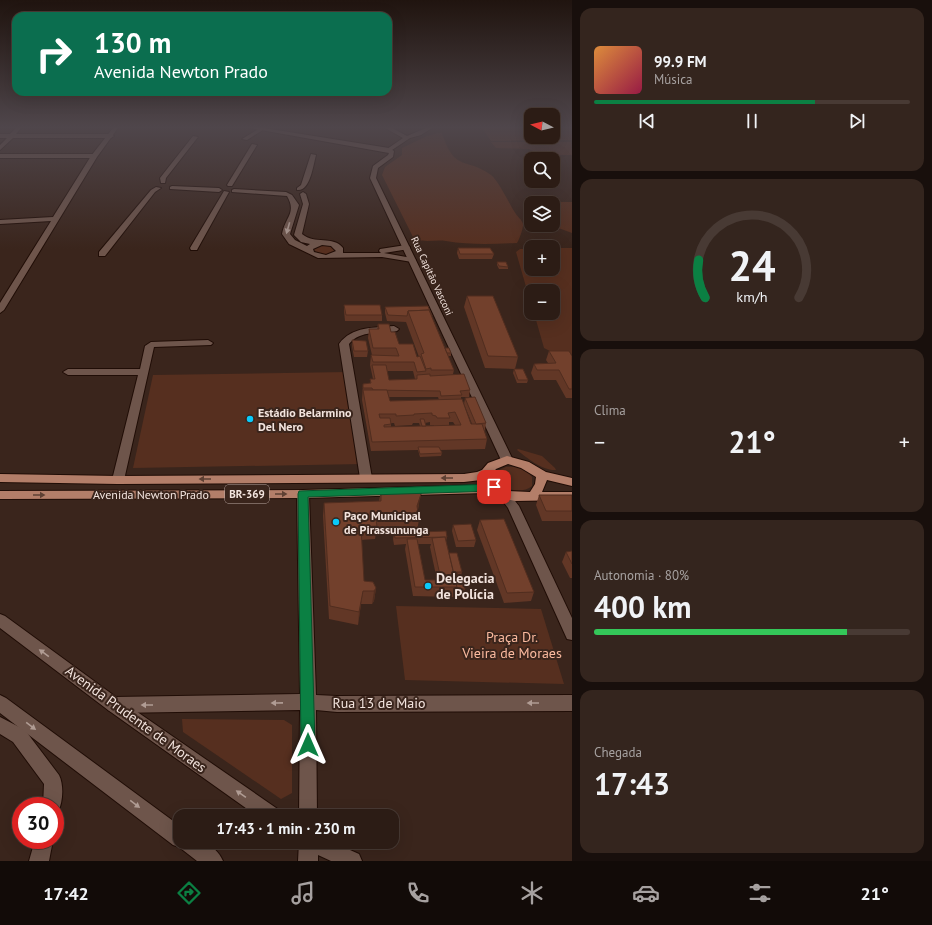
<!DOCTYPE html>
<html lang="pt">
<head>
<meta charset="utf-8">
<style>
	:root { --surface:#2c1c15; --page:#34251e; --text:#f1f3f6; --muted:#a6a1a0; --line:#483a34; --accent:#0b8043 }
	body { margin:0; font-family:"PT Sans",sans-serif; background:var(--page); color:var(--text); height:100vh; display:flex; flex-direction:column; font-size:15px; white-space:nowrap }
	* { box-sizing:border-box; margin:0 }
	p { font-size:13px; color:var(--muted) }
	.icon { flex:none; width:22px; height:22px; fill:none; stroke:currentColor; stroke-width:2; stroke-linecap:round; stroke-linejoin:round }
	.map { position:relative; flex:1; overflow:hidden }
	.sheet { display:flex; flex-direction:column; gap:8px; padding:8px; background:#180f0c; width:360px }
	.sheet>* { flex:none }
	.top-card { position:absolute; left:12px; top:12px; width:380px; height:84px; border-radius:12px; box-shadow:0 4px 16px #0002,0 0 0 1px var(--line); background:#0b6e4f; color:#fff; overflow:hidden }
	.needle { width:26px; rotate:277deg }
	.fabs { position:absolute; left:524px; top:108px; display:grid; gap:8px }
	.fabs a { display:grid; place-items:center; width:36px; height:36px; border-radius:8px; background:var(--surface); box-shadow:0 4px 16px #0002,0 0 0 1px var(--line); font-size:20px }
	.speed { position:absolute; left:12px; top:797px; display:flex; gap:8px; font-size:20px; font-weight:700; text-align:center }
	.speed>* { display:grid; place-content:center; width:52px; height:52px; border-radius:50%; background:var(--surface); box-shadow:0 4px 16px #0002,0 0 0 1px var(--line); line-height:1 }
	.speed .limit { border:6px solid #d22; background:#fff; color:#111 }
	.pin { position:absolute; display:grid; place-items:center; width:34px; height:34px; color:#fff; margin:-17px; border-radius:8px; box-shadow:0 2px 6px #0006 }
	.me { position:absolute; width:44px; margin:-22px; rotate:0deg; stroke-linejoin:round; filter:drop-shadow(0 0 3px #0008) }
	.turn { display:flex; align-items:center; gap:14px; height:84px; padding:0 16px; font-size:18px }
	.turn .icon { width:52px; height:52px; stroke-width:2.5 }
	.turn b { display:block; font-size:28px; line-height:34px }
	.big { font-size:30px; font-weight:800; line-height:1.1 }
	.sheet .widget { flex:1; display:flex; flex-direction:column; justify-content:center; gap:6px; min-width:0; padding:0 14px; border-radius:12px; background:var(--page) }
	.sheet .dial { align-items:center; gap:0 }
	.dial svg { height:104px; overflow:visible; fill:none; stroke:var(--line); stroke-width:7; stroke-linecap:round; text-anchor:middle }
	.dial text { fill:var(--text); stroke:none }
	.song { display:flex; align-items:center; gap:12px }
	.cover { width:48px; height:48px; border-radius:6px; background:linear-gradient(135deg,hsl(30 70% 55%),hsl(340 70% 35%)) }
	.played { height:4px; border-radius:2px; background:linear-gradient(90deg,var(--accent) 70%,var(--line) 70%) }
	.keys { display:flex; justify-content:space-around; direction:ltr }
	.heat { display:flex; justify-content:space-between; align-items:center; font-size:22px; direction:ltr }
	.charge { height:6px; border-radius:3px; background:linear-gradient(90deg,#34c759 80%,var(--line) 0) }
	.trip { position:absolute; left:173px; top:809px; width:226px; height:40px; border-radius:12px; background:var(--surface); box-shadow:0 4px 16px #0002,0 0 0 1px var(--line); font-weight:800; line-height:40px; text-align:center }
	.menu { display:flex; height:64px; justify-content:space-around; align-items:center; background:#120b08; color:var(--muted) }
	.menu .icon { width:28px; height:28px }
	.menu .active { color:var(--accent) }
	.menu b { font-size:18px; color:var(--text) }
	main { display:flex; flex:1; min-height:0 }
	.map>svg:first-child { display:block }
	.green { fill:#562f1f }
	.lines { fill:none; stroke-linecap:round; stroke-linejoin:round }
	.minor-casing { stroke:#200d06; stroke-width:2 }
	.tertiary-casing { stroke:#200d06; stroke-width:2 }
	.secondary-casing { stroke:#200d06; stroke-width:2 }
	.primary-casing { stroke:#200d06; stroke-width:2 }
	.minor { fill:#6e554b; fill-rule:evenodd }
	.tertiary { fill:#6e554b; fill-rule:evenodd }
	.secondary { fill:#6e554b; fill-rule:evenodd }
	.primary { fill:#b37e69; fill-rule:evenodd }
	.wall { fill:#623726; fill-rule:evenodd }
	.shaded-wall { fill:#502d1f }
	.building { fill:#72402c; stroke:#502d1f; fill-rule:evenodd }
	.oneway { fill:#b09c94 }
	.oneway2 { fill:#5e4033 }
	.route { fill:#0b8043; stroke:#07532c }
	.poi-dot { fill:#0acafa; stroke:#3a251c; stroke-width:1.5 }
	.labels { text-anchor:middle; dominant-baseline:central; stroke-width:4; stroke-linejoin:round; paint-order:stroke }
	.far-street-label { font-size:10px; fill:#f3e4de; stroke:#3a251c }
	.shield { fill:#3a251c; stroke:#bcaba4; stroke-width:1 }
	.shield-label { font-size:11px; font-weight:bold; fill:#f3e4de }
	.poi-label { font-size:12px; font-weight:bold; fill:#f3e4de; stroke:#3a251c; text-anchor:start }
	.street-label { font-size:12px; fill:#f3e4de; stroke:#3a251c }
	.near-poi-label { font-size:14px; font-weight:bold; fill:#f3e4de; stroke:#3a251c; text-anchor:start }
	.near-park-label { font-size:14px; fill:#fab99e; stroke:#3a251c }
	.near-street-label { font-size:14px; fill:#f3e4de; stroke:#3a251c }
</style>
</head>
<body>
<main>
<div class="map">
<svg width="572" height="861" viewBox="0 0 572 861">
	<rect width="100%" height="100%" fill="#3a251c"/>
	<g class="green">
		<path d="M482,128H531V137H545L548,140L491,141Z"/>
		<path d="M553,128H572V140H554L551,137H553Z"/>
		<path d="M438,133H442C455,173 465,156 491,175C499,181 509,204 516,214C518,217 522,220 523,224C524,226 519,241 517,243C493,244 469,245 446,241C435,239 421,244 413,237L382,175L385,167L402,155V148L427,136Z"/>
		<path d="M491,142H571L572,155H542L529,149L496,148Z"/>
		<path d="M551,202H572V233L550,225H553V203H547Z"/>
		<path d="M323,245L332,246L336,250C329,256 320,256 314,250L315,247Z"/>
		<path d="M553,248H572V354L552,352L544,348L534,313H553V291H531V304L516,252L520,249H531V269H553Z"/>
		<path d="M348,372L363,464L133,468L153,375Z"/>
		<path d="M518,449L542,456L555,468L556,470C543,471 527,458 517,450Z"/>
		<path d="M506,467C517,466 525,469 532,477V486C520,497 489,487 499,470Z"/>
		<path d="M396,606L541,609L564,684L405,680Z"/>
		<path d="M182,719L284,720L292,725V793L281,799L183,732Z"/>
	</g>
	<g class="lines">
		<defs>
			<g id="minor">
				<path d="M16,128H21L16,134H111L114,136L111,138H13L0,150V145L7,138H0V134H10Z"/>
				<path d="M260,128H266L247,140L242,139Z"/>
				<path d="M385,128H392L407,136L426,128H432L421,135L410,138L389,152L387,151V149L403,138Z"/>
				<path d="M193,136L198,137L166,178L165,183H161L160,178Z"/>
				<path d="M252,144L257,145L232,186H228L227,185Z"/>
				<path d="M0,154H94L97,156L94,158H0Z"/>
				<path d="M311,154L316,155C313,166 310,192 297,190V188L301,185Z"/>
				<path d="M172,186L219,188L222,190L219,192L170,189V187Z"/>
				<path d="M156,187L161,188L155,192L105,256H99V252L151,190Z"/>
				<path d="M234,189L286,192L292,195L299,205L290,234L295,240L307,246L310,244L301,242L294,235L303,204L300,194L303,192L306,194L309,204L302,234C315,245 333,235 343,248V253H381L379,251L380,249L406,245L410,247L409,249L384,253L412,258L416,260L412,262L382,257L318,258L289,244L282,234C285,217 297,213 287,196L232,192V190ZM322,245L331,246L336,251L326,255L314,252L313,249Z"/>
				<path d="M224,191L229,192L198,248L197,250H191L190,248Z"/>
				<path d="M394,326L399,329L397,331C380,335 361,329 349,344L372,478L370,481L366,482L362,481L360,478L339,344C352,326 374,328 394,326Z"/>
				<path d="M208,340L213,343L211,345L154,347L124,480L122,483L118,484L114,483L112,480L138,375H68L63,372L68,369H140L145,346L151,342Z"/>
				<path d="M303,490L307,491L309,494L316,695L337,696L572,695V711L337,712L316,710L317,816H299L300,710L114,713L108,710L106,705L108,700L114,697L300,694L297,494L299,491Z"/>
				<path d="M0,717L25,730L59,775C64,785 63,802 58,812L55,814V806H43L44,784L13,742L0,734Z"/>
				<path d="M35,840H53L49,861H29Z"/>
			</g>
			<g id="tertiary">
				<path d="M113,128H118L97,157L4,310L0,313V303L51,221L0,224V220L53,217L91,156Z"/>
				<path d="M250,128H264L389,148L394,151L393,157L378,168L376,178L513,460L511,463H503L501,460L370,178L373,166L388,155L389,153Z"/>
				<path d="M504,491L508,492L519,506L572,618V640L567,639L508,508L498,495L500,492Z"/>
			</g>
			<g id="secondary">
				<path d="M0,614L5,616L120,700L279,810L282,816H257L108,710L0,628Z"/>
				<path d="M0,695L6,698L180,826V842C198,842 215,842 223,861H197L179,847L173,845L0,713Z"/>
				<path d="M299,842H332L359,854L362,861H331L318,855V861H298Z"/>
			</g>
			<path id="primary" d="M507,456L529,462L546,472L572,478V486L547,480L542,492H572V500L515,501L500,498L492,492L485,493L303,498L0,499V491L303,490L485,485L481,480L464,482L118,484L0,482V474L118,476L464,474L477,472L482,470L488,463ZM508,464L521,468L536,477L535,484L530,492L508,491L493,478L492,474L496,469Z"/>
		</defs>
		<use href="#minor" class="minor-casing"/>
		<use href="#tertiary" class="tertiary-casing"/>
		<use href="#secondary" class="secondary-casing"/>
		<use href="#primary" class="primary-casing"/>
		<use href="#minor" class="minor"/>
		<use href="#tertiary" class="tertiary"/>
		<use href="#secondary" class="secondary"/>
		<use href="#primary" class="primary"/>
	</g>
	<g class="wall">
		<path d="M458,248L494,254L492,259H459L457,253Z"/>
		<path d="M497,262L508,267V269H499L497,265Z"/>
		<path d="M467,296L518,357L515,369L485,368L464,307Z"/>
		<path d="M344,305L382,315V321H345L344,311Z"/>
		<path d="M385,307L432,316V317L445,348L451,353V356H448L454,370L453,374L470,390L469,397H461V400L471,424H472L464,404L465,398L486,423L485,430H484L487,439L485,449L440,450L442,453L441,456L420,457L418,450L371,451L362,400L363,384L370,383V379H373L370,365L371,355H372L368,338L369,329H377L378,324L391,332L399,344L417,357H419L406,322L387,321L385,313ZM387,371H413L415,379L389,380ZM389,397H438L439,400L390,401ZM430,422V425H434V426H426L425,423ZM449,422H453L455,425L449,426ZM391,423H394L395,426L412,425L413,423H419L420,426L391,427Z"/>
		<path d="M352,340L368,351L367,357H354L352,346Z"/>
		<path d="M549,351L572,356V398H566L556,380H534L531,373L534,364L548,363L546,360Z"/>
		<path d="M514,369L528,380L527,383H517L513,373Z"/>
		<path d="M381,491L419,504L418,510L419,519L417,532L447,537L446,541L449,553L462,572L461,576H458L460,582L465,589L464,593L455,592L454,597L413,596L405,549L406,544L394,545L393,539L394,533L416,532L376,533L375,539L361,540L364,581L376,588L374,601L372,604H361L358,625L329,619L323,516L324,503L379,501ZM418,544H431L430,547L437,580H425Z"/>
		<path d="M539,495H572V521H542L536,505Z"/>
		<path d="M480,520L534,592L531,601L504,603L477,530Z"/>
		<path d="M453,525L476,540L474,547H456L452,531Z"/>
		<path d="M572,551V578H570L562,562L566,552Z"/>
	</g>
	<g class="shaded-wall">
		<path d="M422,491L419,504L414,519L417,506Z"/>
		<path d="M376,588L374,601L372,604L374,591Z"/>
		<path d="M363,591L361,604L358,625L359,612Z"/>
	</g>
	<g class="building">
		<path d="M458,248H490L494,254H460Z"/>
		<path d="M497,262H506L508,267L499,266Z"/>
		<path d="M467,296H493L518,357L488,356Z"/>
		<path d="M344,305H380L382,315H346Z"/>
		<path d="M428,306L432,316L429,310L408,311L407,316L388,315L385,307Z"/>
		<path d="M429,310L454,370H431V368L426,369L421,354L424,353L408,311Z"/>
		<path d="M378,324H389L391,332H395L399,344H413L417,357L420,356L426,371L417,372L414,362H373L371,355L399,356L396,348H373L369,329H379Z"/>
		<path d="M352,340L366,341L368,351H354Z"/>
		<path d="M445,348H449L451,353H447Z"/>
		<path d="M549,351H569L572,356V389H569L559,370H537L534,364L556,363Z"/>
		<path d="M372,365H386L389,380L417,379V375L430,374V376L464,374L470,390L460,391L462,395L441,396L440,391L373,390L372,388H363V384L371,383L370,379H375Z"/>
		<path d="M514,369H523L528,380H518Z"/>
		<path d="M363,390H387L390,401L462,399L471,424H482L487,439L372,442ZM455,412L461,425L384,427V425L391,424L390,418H380L379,414H396V416L414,415V414L432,413V415L436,416L437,418H450L448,413Z"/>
		<path d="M475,397L486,423L476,424L465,398Z"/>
		<path d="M420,419H424L426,426H422Z"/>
		<path d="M418,447H439L442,453L420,454Z"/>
		<path d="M381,491H422L417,506L419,519L376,520L377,526L361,527L364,581L373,582L376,588L374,591H363L359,612L330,606L324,503L381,501Z"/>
		<path d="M539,495H572V511H546Z"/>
		<path d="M504,519L534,592L507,593L480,520Z"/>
		<path d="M471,524L476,540L458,541L453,525Z"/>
		<path d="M446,531L447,537L395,538L394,533Z"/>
		<path d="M445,537L457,587H415L407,539H417L425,580H441L432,538Z"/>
		<path d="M572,551V564L566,552Z"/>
		<path d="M449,553H457L462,572H457L460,582H464L465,589H456L457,587Z"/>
	</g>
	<defs><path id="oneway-solid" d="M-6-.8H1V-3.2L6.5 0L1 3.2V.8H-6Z"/></defs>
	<g class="oneway">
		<use href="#oneway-solid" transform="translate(288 228) rotate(106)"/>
		<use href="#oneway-solid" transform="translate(44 653) rotate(-144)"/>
		<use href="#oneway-solid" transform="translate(277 703) rotate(179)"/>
		<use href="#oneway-solid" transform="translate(533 703) rotate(180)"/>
		<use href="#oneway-solid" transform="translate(147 705) rotate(180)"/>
		<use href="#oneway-solid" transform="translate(31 726) rotate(37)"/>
		<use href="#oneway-solid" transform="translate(241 794) rotate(-145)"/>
		<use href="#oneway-solid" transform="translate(135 804) rotate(37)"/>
	</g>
	<g class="oneway2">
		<use href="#oneway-solid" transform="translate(447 478) rotate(180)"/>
		<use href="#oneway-solid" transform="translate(205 479) rotate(180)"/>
		<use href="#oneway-solid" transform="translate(281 494)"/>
		<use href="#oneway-solid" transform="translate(39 495)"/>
	</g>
	<linearGradient id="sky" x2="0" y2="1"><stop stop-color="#20140f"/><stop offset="0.51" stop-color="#4f464b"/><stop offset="1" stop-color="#4f464b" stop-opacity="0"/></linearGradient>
	<rect width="572" height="249" fill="url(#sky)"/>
	<path class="route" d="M494,484L499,487L494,491L308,497L315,745L313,750L308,752L303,750L301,745L298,494L299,491Z"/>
	<g class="poi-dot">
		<circle cx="250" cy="419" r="4"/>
		<circle cx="336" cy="522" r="4"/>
		<circle cx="428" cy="586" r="4"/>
	</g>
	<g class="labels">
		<g class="far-street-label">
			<text transform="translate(432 276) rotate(65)">Rua Capitão Vasconi</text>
		</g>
		<rect class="shield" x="225" y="485" width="44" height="18" rx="3"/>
		<g class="shield-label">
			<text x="247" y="494">BR-369</text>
		</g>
		<g class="poi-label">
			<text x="258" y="412">Estádio Belarmino<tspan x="258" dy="14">Del Nero</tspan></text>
			<text x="344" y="515">Paço Municipal<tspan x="344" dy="14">de Pirassununga</tspan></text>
		</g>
		<g class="street-label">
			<text x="151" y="494">Avenida Newton Prado</text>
		</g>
		<g class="near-poi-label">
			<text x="436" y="578">Delegacia<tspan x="436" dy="16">de Polícia</tspan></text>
		</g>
		<g class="near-park-label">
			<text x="512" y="637">Praça Dr.<tspan x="512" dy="16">Vieira de Moraes</tspan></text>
		</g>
		<g class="near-street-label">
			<text x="379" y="703">Rua 13 de Maio</text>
			<text transform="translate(136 719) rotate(36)">Avenida Prudente de Moraes</text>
		</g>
	</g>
</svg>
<div class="fabs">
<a><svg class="needle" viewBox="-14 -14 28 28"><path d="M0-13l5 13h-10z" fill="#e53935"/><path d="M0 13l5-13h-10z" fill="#a6a1a0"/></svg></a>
<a><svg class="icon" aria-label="search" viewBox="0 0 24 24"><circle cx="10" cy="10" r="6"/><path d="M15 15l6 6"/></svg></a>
<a><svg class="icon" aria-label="layers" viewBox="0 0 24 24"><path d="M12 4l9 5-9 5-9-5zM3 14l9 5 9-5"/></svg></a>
<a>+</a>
<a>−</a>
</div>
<div class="speed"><div class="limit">30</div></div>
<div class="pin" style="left:494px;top:487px;background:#d93025"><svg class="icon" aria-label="arrive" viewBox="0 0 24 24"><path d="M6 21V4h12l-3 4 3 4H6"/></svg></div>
<svg class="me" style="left:308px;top:745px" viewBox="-20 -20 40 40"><path d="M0-17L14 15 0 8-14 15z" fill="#0b8043" stroke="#fff" stroke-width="4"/></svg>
<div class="trip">17:43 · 1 min · 230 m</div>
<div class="top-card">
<div class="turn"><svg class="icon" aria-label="right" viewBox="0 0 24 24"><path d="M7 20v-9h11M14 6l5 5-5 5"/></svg><div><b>130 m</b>Avenida Newton Prado</div></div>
</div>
</div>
<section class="sheet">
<div class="widget">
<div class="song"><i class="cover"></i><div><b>99.9 FM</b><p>Música</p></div></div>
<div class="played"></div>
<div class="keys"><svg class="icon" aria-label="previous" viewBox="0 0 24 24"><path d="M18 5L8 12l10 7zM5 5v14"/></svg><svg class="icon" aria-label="pause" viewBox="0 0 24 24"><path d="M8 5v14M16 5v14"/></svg><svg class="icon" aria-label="next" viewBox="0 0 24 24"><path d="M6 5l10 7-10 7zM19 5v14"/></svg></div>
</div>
<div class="widget dial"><svg viewBox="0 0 100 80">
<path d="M14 69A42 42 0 1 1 86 69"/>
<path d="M14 69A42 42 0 0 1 9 40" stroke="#0b8043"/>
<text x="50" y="56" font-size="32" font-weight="700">24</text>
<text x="50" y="72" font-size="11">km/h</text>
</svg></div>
<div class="widget"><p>Clima</p>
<div class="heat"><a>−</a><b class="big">21°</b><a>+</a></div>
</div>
<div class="widget"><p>Autonomia · 80%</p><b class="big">400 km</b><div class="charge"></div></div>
<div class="widget"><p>Chegada</p><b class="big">17:43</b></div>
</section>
</main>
<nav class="menu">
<b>17:42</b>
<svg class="icon active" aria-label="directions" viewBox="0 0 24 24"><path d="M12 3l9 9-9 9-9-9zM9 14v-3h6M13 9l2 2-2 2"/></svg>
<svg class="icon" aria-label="music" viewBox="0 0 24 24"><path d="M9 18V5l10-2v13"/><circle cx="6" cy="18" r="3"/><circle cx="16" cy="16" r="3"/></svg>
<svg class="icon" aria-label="phone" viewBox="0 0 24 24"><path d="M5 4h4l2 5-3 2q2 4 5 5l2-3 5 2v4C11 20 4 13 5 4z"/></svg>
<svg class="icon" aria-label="climate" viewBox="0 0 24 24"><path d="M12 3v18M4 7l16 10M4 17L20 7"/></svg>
<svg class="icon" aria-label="car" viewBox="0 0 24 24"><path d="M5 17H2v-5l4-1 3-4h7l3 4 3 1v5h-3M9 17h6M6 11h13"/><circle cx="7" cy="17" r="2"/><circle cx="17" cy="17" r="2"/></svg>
<svg class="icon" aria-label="filters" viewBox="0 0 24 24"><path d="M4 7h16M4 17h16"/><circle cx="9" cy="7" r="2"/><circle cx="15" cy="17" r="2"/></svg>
<b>21°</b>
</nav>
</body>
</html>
